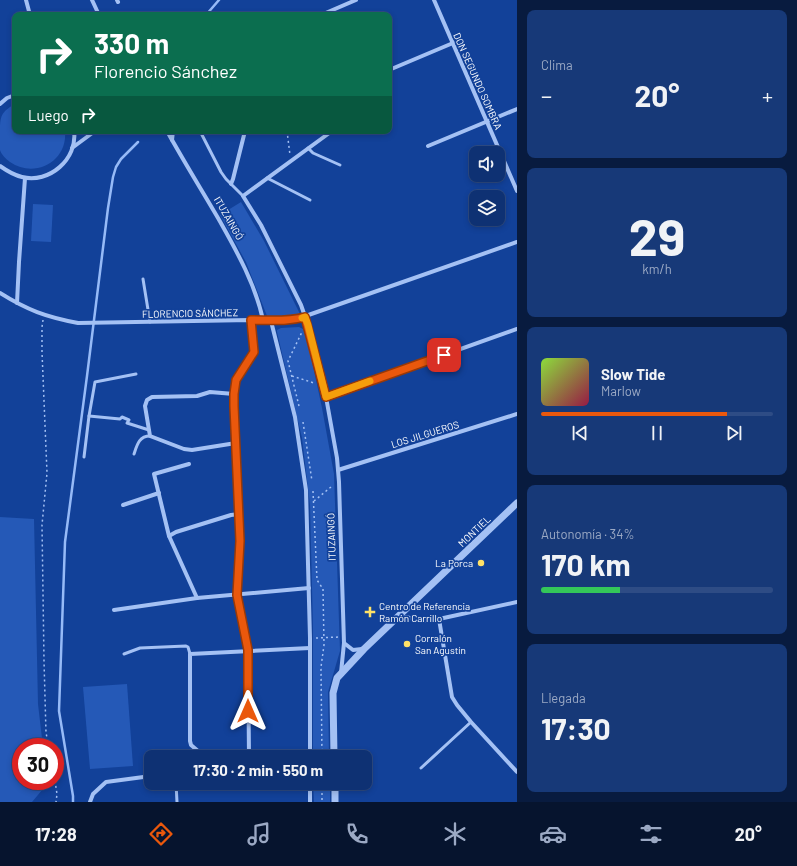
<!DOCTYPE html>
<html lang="es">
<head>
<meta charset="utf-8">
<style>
	:root { --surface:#0e3173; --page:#173978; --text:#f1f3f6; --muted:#9ba9c4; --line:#2e4c85; --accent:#ea580c }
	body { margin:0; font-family:Barlow,sans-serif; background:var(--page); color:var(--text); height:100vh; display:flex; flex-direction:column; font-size:15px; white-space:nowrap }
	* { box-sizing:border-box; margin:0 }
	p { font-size:13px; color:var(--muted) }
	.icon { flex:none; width:22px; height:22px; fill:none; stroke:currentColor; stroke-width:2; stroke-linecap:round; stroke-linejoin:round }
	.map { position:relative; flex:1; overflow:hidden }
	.sheet { display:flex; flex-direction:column; gap:10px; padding:10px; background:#081b3f; width:280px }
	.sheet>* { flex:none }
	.top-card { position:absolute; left:12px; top:12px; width:380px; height:122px; border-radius:8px; box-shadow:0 2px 6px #0003,0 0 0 1px var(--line); background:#0b6e4f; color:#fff; overflow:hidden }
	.tools { position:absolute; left:469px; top:146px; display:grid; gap:8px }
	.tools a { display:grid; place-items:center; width:36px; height:36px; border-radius:8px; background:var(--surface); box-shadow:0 2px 6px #0003,0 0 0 1px var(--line); font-size:20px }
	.speed { position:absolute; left:12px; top:738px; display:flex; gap:8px; font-size:20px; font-weight:700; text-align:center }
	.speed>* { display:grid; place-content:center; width:52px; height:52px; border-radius:50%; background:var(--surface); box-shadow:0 2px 6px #0003,0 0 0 1px var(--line); line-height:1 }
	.speed .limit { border:6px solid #d22; background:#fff; color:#111 }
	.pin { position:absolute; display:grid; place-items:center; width:34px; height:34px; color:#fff; margin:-17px; border-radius:8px; box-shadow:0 2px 6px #0006 }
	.me { position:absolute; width:44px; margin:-22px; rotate:0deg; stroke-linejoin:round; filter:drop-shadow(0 0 3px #0008) }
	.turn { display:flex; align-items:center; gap:14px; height:84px; padding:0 16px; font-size:18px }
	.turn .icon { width:52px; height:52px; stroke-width:2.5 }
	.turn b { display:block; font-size:28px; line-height:34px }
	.then { display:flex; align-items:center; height:38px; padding:0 16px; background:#0003; gap:8px; font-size:15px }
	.big { font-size:30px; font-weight:700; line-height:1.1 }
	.sheet .card { flex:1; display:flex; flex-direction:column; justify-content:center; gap:6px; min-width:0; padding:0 14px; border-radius:8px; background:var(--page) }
	.sheet .dial { align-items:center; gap:0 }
	.dial b { font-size:52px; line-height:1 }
	.song { display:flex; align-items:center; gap:12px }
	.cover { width:48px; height:48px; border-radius:6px; background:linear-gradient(135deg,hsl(90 70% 55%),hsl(340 70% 35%)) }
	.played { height:4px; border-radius:2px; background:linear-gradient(90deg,var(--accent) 80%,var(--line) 80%) }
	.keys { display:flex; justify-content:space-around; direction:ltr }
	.heat { display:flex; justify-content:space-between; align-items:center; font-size:22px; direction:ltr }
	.charge { height:6px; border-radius:3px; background:linear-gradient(90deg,#34c759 34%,var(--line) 0) }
	.trip { position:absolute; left:144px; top:750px; width:228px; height:40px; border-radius:8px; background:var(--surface); box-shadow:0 2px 6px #0003,0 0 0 1px var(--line); font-weight:700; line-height:40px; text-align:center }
	.dock { display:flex; height:64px; justify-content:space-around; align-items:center; background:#06142e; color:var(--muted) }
	.dock .icon { width:28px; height:28px }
	.dock .on { color:var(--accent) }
	.dock b { font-size:18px; color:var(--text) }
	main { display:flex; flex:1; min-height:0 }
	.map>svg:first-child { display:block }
	.green { fill:#2559b7 }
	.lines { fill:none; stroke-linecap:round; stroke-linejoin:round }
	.stream { stroke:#96baf7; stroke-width:2.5 }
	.path { stroke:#a4c1f4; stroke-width:1.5; stroke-dasharray:2 3; stroke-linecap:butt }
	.service { stroke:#a4c1f4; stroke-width:3 }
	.minor { stroke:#a4c1f4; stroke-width:4 }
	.tertiary { stroke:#a4c1f4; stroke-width:7 }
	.route-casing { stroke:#983908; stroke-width:10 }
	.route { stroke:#ea580c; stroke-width:7 }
	.slow { stroke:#f59e0b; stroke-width:7 }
	.poi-dot { fill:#ffe167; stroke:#124199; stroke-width:1.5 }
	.labels { text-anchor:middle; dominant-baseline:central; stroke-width:3.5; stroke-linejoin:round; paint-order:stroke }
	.street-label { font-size:10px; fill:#fff; stroke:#124199 }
	.poi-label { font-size:10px; fill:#fff; stroke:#124199; text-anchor:start }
</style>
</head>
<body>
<main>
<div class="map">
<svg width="517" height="802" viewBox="0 0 517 802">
	<rect width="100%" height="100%" fill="#124199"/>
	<g class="green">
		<path d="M15,104V131H65C68,162 34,179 10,162C6,159 1,154 0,150C0,145 0,137 0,132C0,116 1,112 15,104Z"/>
		<path d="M241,202L264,241L299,312L300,314L298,317L271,319L267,316L246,262L220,215Z"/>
		<path d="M33,204L53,205L51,242L31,241Z"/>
		<path d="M299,327L303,329L308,343L322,408L334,474L340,651L328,692L329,757H313V629L310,505L302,438L277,332V330L281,328Z"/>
		<path d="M0,517L34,519L38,704L43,747H21V781H48V783L32,802H0Z"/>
		<path d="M127,684L133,766L90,769L83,687Z"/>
		<path d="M313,783H330V802H314Z"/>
	</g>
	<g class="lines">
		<g class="stream">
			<path d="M206,15L219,0"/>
			<path d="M73,802V796L59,711L65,542L87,376L108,208L113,177L116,167L121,159L138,142"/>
		</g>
		<g class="path">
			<path d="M287,131L290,155"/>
			<path d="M43,320L42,327V352L47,473L42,525L44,661L46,733L49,747"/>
			<path d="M292,376L314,383"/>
			<path d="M299,406L288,361L302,332"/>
			<path d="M303,422L312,481"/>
			<path d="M313,491L317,580L323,589L324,645L321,667L322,757"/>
			<path d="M314,501L331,487"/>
			<path d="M316,638L339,637"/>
			<path d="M55,781L57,794L56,802"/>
			<path d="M322,783V802"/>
		</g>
		<g class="service">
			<path d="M200,131L221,172L226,179L243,196"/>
			<path d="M308,148L313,153L340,165"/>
			<path d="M267,178L310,200"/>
			<path d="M143,279L150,322"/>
			<path d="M89,416L120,419L122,417L129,420L127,423L149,430"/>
			<path d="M134,454C137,445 139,436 150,436"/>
			<path d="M84,457L89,416L95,382L136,374"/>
			<path d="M124,654L140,648L186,646L188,647L190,654"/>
			<path d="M421,768L471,722"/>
			<path d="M176,783L177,802"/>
		</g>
		<g class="minor">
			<path d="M26,0L30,15"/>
			<path d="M92,0L99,15"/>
			<path d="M117,0L118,2"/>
			<path d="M434,0L517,191"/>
			<path d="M321,15L356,0"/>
			<path d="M389,70L453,43"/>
			<path d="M0,104L7,98L15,95"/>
			<path d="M167,131C183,160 201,189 218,218C236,250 255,283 263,320"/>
			<path d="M332,131L243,196L261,225L301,305L308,325L326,397L337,458L339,482L344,643L341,673"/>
			<path d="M172,140L173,131"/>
			<path d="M428,146L517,109"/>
			<path d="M72,148L95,131"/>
			<path d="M0,166C7,171 13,175 22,177C49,184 78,159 74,131"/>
			<path d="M231,184L233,179L245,131"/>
			<path d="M0,293C27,310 46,317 78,323L251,320L271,321L297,319L517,242"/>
			<path d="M17,303L19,262L25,178"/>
			<path d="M271,321L295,417L306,490L310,638V757"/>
			<path d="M234,394L210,392L197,396L152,397L147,400L145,406L150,436L184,449L192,450L236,443"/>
			<path d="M326,397L517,329"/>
			<path d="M189,464L154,474L169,536L197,598"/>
			<path d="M338,470L517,414"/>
			<path d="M123,505L159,493"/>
			<path d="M169,536L176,532L231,515L239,514"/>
			<path d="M114,610L197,598L309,588"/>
			<path d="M400,616L425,621L439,619L517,602"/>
			<path d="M439,619L452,697L457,705L471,722L517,772"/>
			<path d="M344,643L353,650L362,649"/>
			<path d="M205,757L191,745L190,741V654L310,648"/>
			<path d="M249,757L248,650L237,595L240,541L234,406L236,380L254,352L251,320"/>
			<path d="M310,783V802"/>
			<path d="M90,802L93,794L106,782L151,776"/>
		</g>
		<g class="tertiary">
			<path d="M334,757L333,693L337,678L364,649L517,503"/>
			<path d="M335,783V802"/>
		</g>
	</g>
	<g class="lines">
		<defs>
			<path id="route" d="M248,711V650L237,595L240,541L234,406V394L236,380L254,352L251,320C269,320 287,322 305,317L326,397L444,355"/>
		</defs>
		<use href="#route" class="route-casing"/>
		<use href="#route" class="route"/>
		<path class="slow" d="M302,318L305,317L308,325L326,397L370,381"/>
	</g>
	<g class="poi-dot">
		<circle cx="481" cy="563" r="4"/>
		<path d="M368 606h4v4h4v4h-4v4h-4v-4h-4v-4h4z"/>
		<circle cx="407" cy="644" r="4"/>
	</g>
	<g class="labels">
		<g class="street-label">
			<text transform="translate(478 81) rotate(66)">DON SEGUNDO SOMBRA</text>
			<text transform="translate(229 218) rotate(60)">ITUZAINGÓ</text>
			<text transform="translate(190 313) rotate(-1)">FLORENCIO SÁNCHEZ</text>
			<text transform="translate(425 434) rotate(-17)">LOS JILGUEROS</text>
			<text transform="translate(474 531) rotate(-44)">MONTIEL</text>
			<text transform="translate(331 537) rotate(-92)">ITUZAINGÓ</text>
		</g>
		<g class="poi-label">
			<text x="473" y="563" text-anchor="end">La Porca</text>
			<text x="379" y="606">Centro de Referencia<tspan x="379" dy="12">Ramón Carrillo</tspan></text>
			<text x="415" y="638">Corralón<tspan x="415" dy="12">San Agustín</tspan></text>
		</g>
	</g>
</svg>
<div class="tools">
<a><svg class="icon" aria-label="sound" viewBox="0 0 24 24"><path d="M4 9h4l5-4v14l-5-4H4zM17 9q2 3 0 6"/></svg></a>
<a><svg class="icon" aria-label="layers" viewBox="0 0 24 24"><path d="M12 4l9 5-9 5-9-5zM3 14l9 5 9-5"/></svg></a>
</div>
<div class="speed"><div class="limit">30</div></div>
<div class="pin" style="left:444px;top:355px;background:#d93025"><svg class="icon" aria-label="arrive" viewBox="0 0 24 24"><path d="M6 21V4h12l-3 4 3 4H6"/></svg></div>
<svg class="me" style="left:248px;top:711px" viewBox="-20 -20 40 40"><path d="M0-17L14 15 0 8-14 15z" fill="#ea580c" stroke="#fff" stroke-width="4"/></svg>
<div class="trip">17:30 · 2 min · 550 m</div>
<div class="top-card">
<div class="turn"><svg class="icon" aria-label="right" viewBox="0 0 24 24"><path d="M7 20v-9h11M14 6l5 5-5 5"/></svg><div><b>330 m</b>Florencio Sánchez</div></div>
<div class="then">Luego<svg class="icon" aria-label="right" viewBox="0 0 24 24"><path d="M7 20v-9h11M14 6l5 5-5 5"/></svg></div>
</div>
</div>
<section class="sheet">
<div class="card"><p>Clima</p>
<div class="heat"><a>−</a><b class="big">20°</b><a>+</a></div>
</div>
<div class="card dial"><b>29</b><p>km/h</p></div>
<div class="card">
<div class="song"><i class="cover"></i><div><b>Slow Tide</b><p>Marlow</p></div></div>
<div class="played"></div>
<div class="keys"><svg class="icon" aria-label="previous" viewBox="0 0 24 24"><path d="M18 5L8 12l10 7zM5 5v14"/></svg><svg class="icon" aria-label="pause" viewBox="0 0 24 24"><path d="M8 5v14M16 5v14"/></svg><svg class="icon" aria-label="next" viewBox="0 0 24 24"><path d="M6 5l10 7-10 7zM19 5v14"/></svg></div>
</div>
<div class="card"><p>Autonomía · 34%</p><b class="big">170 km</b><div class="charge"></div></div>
<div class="card"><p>Llegada</p><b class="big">17:30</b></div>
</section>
</main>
<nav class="dock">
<b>17:28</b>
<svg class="icon on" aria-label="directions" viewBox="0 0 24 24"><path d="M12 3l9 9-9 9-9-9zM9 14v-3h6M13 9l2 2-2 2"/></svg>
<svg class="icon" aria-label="music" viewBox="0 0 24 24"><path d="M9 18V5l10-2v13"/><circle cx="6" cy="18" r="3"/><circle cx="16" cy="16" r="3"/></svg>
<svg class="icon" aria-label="phone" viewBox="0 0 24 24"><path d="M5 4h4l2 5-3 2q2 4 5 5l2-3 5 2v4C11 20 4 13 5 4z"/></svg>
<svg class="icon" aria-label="climate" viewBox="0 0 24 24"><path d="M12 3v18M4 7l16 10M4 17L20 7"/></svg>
<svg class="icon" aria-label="car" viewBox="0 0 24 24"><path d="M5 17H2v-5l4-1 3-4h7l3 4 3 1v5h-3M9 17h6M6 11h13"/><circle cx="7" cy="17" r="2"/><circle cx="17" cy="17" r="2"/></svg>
<svg class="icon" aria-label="filters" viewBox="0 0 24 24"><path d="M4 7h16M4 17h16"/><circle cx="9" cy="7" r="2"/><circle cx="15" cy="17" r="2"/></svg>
<b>20°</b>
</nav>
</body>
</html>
